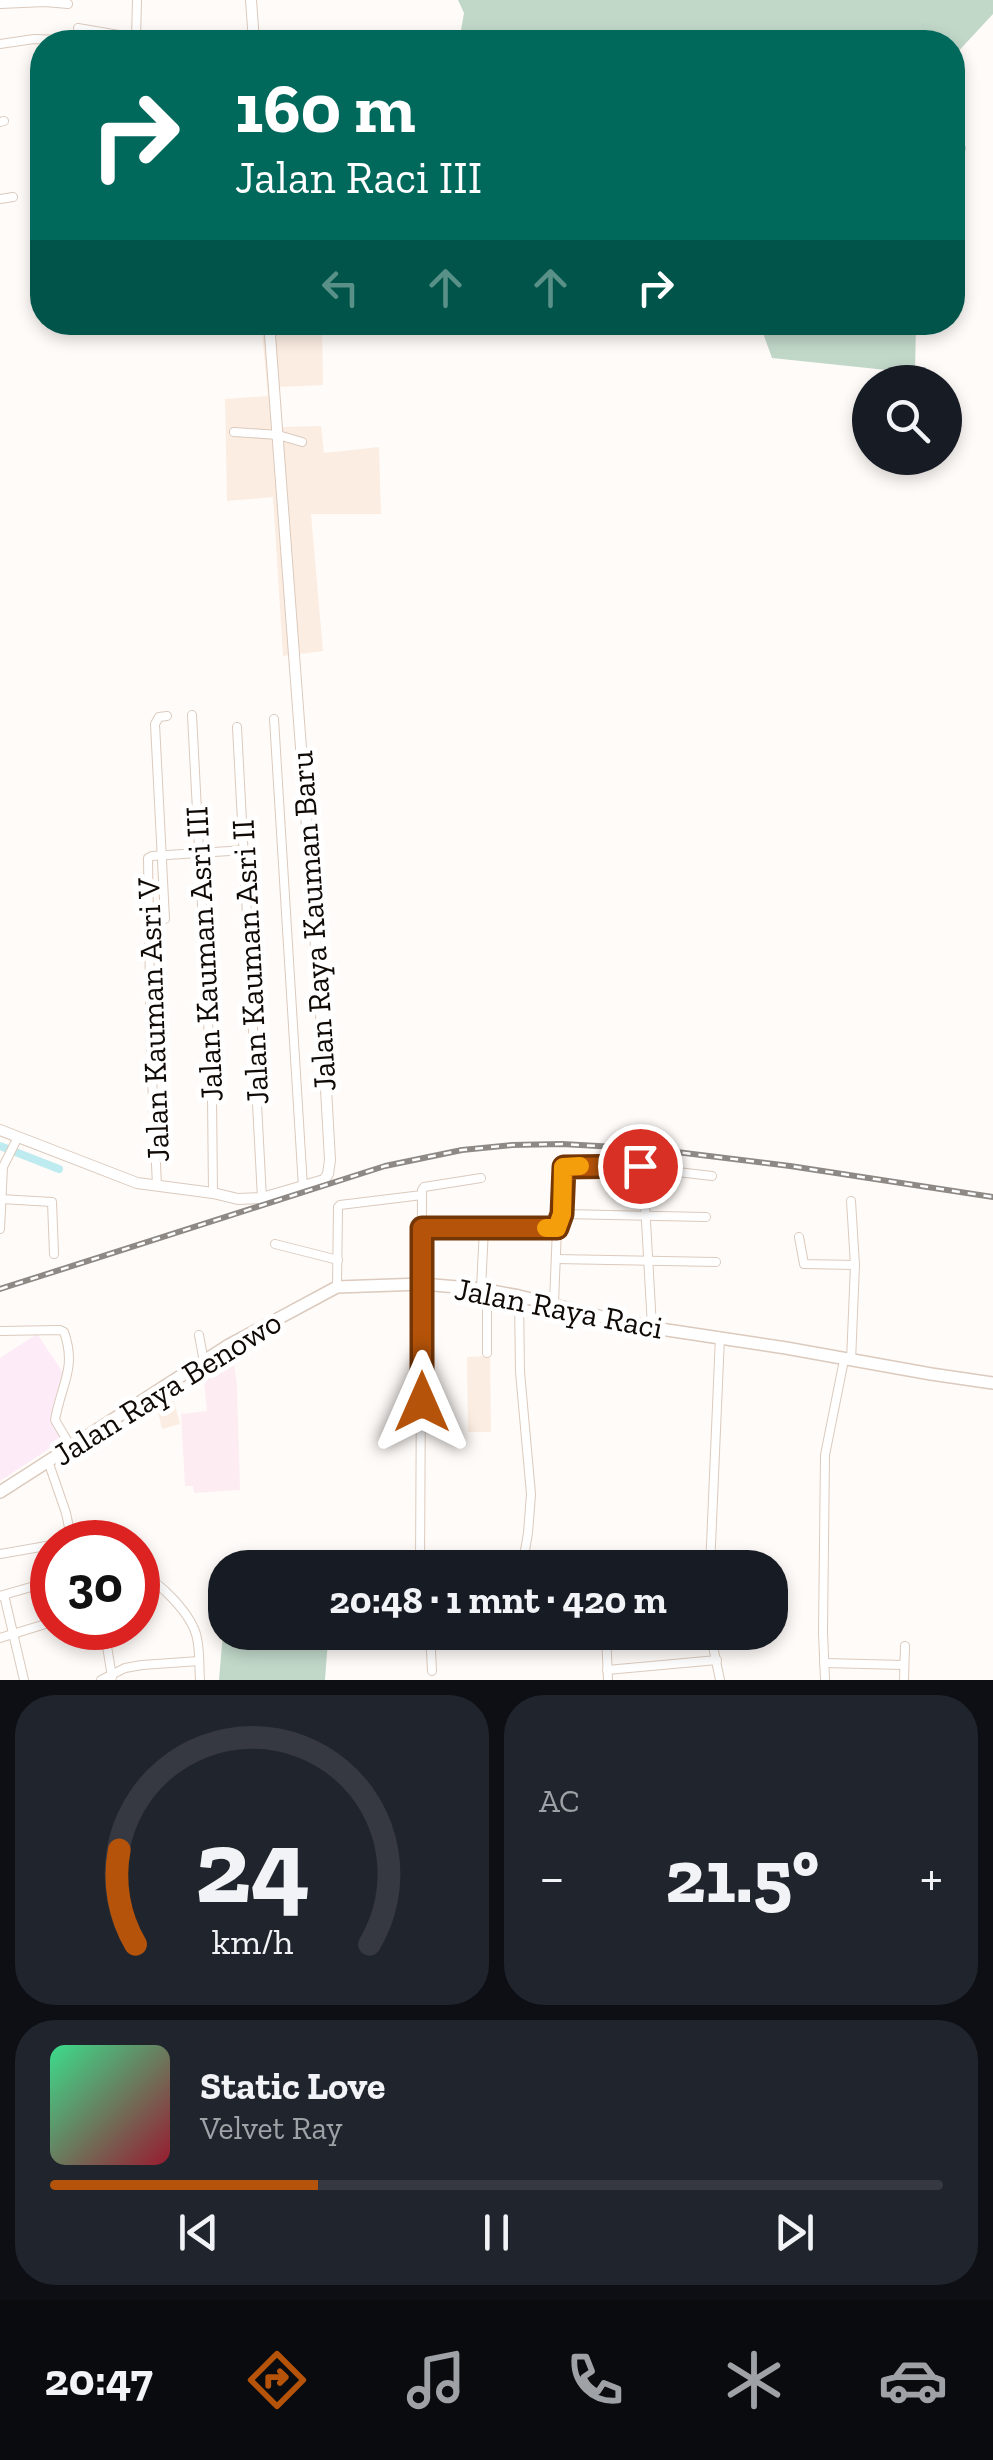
<!DOCTYPE html>
<html lang="id">
<head>
<meta charset="utf-8">
<style>
	:root { --surface:#171b24; --page:#20242c; --text:#f1f3f6; --muted:#9ea1a6; --line:#363941; --accent:#b45309 }
	body { margin:0; font-family:"Zilla Slab",serif; background:var(--page); color:var(--text); height:100vh; display:flex; flex-direction:column; font-size:38px; white-space:nowrap }
	* { box-sizing:border-box; margin:0 }
	p { font-size:32px; color:var(--muted) }
	.icon { flex:none; width:55px; height:55px; fill:none; stroke:currentColor; stroke-width:2; stroke-linecap:round; stroke-linejoin:round }
	.map { position:relative; height:1680px; overflow:hidden }
	.drawer { display:flex; flex-direction:column; gap:15px; padding:15px; background:#0d0f14; flex:1 }
	.drawer>* { flex:none }
	.banner { position:absolute; left:30px; top:30px; width:935px; height:305px; border-radius:40px; box-shadow:0 5px 15px #0003; background:#00695c; color:#fff; overflow:hidden }
	.tools { position:absolute; left:852px; top:365px; display:grid; gap:20px }
	.tools a { display:grid; place-items:center; width:110px; height:110px; border-radius:50%; background:var(--surface); box-shadow:0 5px 15px #0003; font-size:50px }
	.speed { position:absolute; left:30px; top:1520px; display:flex; gap:20px; font-size:50px; font-weight:700; text-align:center }
	.speed>* { display:grid; place-content:center; width:130px; height:130px; border-radius:50%; background:var(--surface); box-shadow:0 5px 15px #0003; line-height:1 }
	.speed .limit { border:15px solid #d22; background:#fff; color:#111 }
	.pin { position:absolute; display:grid; place-items:center; width:85px; height:85px; color:#fff; margin:-42px; border:5px solid #fff; border-radius:50%; box-shadow:0 2px 10px #0007 }
	.me { position:absolute; width:110px; margin:-55px; rotate:0deg; stroke-linejoin:round; filter:drop-shadow(0 0 8px #0008) }
	.turn { display:flex; align-items:center; gap:35px; height:210px; padding:0 40px; font-size:45px }
	.turn .icon { width:130px; height:130px; stroke-width:2.5 }
	.turn b { display:block; font-size:70px; line-height:85px }
	.lanes { display:flex; align-items:center; height:95px; padding:0 40px; background:#0003; justify-content:center; gap:50px; direction:ltr }
	.lanes .off { opacity:.35 }
	.big { font-size:75px; font-weight:800; line-height:1.1 }
	.drawer .tile { flex:1; display:flex; flex-direction:column; justify-content:center; gap:15px; min-width:0; padding:0 35px; border-radius:40px; background:var(--page) }
	.drawer .dial { align-items:center; gap:0 }
	.dial svg { height:260px; overflow:visible; fill:none; stroke:var(--line); stroke-width:7; stroke-linecap:round; text-anchor:middle }
	.dial text { fill:var(--text); stroke:none }
	.song { display:flex; align-items:center; gap:30px }
	.cover { width:120px; height:120px; border-radius:15px; background:linear-gradient(135deg,hsl(150 70% 55%),hsl(350 70% 35%)) }
	.played { height:10px; border-radius:5px; background:linear-gradient(90deg,var(--accent) 30%,var(--line) 30%) }
	.keys { display:flex; justify-content:space-around; direction:ltr }
	.heat { display:flex; justify-content:space-between; align-items:center; font-size:55px; direction:ltr }
	.drawer .tiles { flex:1; display:grid; gap:15px; grid-template-columns:1fr 1fr }
	.tile:last-child { grid-column:span 2 }
	.trip { position:absolute; left:208px; top:1550px; width:580px; height:100px; border-radius:40px; background:var(--surface); box-shadow:0 5px 15px #0003; font-weight:800; line-height:100px; text-align:center }
	.menu { display:flex; height:160px; justify-content:space-around; align-items:center; background:#090b0e; color:var(--muted) }
	.menu .icon { width:70px; height:70px }
	.menu .active { color:var(--accent) }
	.menu b { font-size:45px; color:var(--text) }
	.map>svg:first-child { display:block }
	.commercial { fill:#fdecf8 }
	.built { fill:#fcede2 }
	.medical { fill:#fdedf2 }
	.green { fill:#c1d8c9 }
	.lines { fill:none; stroke-linecap:round; stroke-linejoin:round }
	.canal { stroke:#beebf0; stroke-width:8 }
	.minor-casing { stroke:#dbcabd; stroke-width:10 }
	.tertiary-casing { stroke:#dbcabd; stroke-width:12 }
	.secondary-casing { stroke:#dbcabd; stroke-width:14 }
	.minor { stroke:#fff; stroke-width:8 }
	.tertiary { stroke:#fff; stroke-width:10 }
	.secondary { stroke:#fff; stroke-width:11 }
	.rail-casing { stroke:#8e8985; stroke-width:6 }
	.rail { stroke:#fff; stroke-width:2.5; stroke-dasharray:8; stroke-linecap:butt }
	.route-casing { stroke:#753606; stroke-width:25 }
	.route { stroke:#b45309; stroke-width:18 }
	.slow { stroke:#f59e0b; stroke-width:18 }
	.labels { text-anchor:middle; dominant-baseline:central; stroke-width:10; stroke-linejoin:round; paint-order:stroke }
	.street-label { font-size:32px; fill:#100a06; stroke:#fff }
</style>
</head>
<body>
<div class="map">
<svg width="993" height="1680" viewBox="0 0 993 1680">
	<rect width="100%" height="100%" fill="#fffbf8"/>
	<path class="commercial" d="M37,1334L64,1374L56,1397L54,1421L61,1441L0,1481V1358Z"/>
	<g class="built">
		<path d="M261,323H322L323,385L278,387L282,427L321,426L324,453L379,447L381,514H311L323,651L283,656L273,497L227,501L225,399L268,396Z"/>
		<path d="M490,1356L491,1432H468L467,1357Z"/>
		<path d="M171,1390L180,1424L162,1429L155,1399Z"/>
	</g>
	<path class="medical" d="M232,1348L237,1386L240,1490L194,1493L193,1486H185L181,1414L207,1411L204,1381L198,1367Z"/>
	<g class="green">
		<path d="M458,0H993V14L953,57L952,42H459L464,13Z"/>
		<path d="M953,138L966,147L953,215Z"/>
		<path d="M738,323H916L915,373L772,358L763,333Z"/>
		<path d="M223,1632L328,1640L325,1680H219Z"/>
	</g>
	<g class="lines">
		<path class="canal" d="M0,1146L59,1169"/>
		<defs>
			<g id="minor">
				<path d="M0,4L45,2L68,4"/>
				<path d="M78,28L136,38L179,41"/>
				<path d="M136,38L137,0"/>
				<path d="M0,44L34,39L65,40"/>
				<path d="M0,122L4,121"/>
				<path d="M0,199L13,197"/>
				<path d="M234,432L278,435L302,442"/>
				<path d="M192,715L212,1097L213,1193"/>
				<path d="M274,719L303,1187"/>
				<path d="M237,727L262,1198"/>
				<path d="M165,919L155,724L159,717L167,716"/>
				<path d="M643,1168L712,1176"/>
				<path d="M157,1186L151,1055L148,858L152,856L245,850"/>
				<path d="M1,1199L52,1202L54,1254"/>
				<path d="M851,1201L855,1265"/>
				<path d="M562,1214L706,1217"/>
				<path d="M421,1228H557"/>
				<path d="M0,1229L3,1167L18,1137"/>
				<path d="M799,1237L804,1264L855,1265L851,1361"/>
				<path d="M275,1244L338,1260"/>
				<path d="M556,1259L716,1262"/>
				<path d="M337,1287L338,1207L340,1205L422,1195"/>
				<path d="M481,1289L484,1228"/>
				<path d="M487,1290V1353"/>
				<path d="M519,1296L520,1372L531,1494L528,1533L522,1568"/>
				<path d="M554,1303L557,1228L562,1214L563,1167L640,1166L643,1168L652,1327"/>
				<path d="M0,1331L60,1330L64,1332C77,1368 61,1385 55,1420L71,1447"/>
				<path d="M199,1335L204,1362"/>
				<path d="M48,1461L66,1513L72,1542"/>
				<path d="M0,1554L52,1545"/>
				<path d="M420,1568L422,1190L424,1187L481,1178"/>
				<path d="M710,1568L720,1337"/>
				<path d="M138,1572C160,1582 192,1614 197,1638C200,1652 199,1666 200,1680"/>
				<path d="M4,1595L24,1680"/>
				<path d="M0,1596L52,1581"/>
				<path d="M104,1628L112,1677"/>
				<path d="M430,1632L432,1671"/>
				<path d="M606,1632L608,1680"/>
				<path d="M710,1632L720,1680"/>
				<path d="M0,1638L52,1622"/>
				<path d="M824,1663L904,1665"/>
				<path d="M607,1670L717,1660"/>
				<path d="M101,1680L125,1668L142,1665L199,1661"/>
				<path d="M825,1680L823,1632L825,1455L844,1360"/>
				<path d="M904,1680L905,1646"/>
			</g>
			<g id="tertiary">
				<path d="M251,0L254,42"/>
				<path d="M0,1130L137,1183L213,1193L238,1199L262,1198L324,1180L328,1174L330,1160L324,1054L269,322"/>
			</g>
			<path id="secondary" d="M0,1492L229,1345L337,1287L422,1284L481,1289L519,1296L598,1316L667,1330L786,1348L931,1374L993,1383"/>
		</defs>
		<use href="#minor" class="minor-casing"/>
		<use href="#tertiary" class="tertiary-casing"/>
		<use href="#secondary" class="secondary-casing"/>
		<use href="#minor" class="minor"/>
		<use href="#tertiary" class="tertiary"/>
		<use href="#secondary" class="secondary"/>
		<defs>
			<path id="rail" d="M0,1289L385,1166L462,1150L512,1145L562,1144L652,1149L790,1166L993,1197"/>
		</defs>
		<use href="#rail" class="rail-casing"/>
		<use href="#rail" class="rail"/>
	</g>
	<g class="lines">
		<defs>
			<path id="route" d="M422,1402V1228H557L562,1214L564,1167L640,1166"/>
		</defs>
		<use href="#route" class="route-casing"/>
		<use href="#route" class="route"/>
		<path class="slow" d="M546,1228H557L562,1214L563,1167L580,1166"/>
	</g>
	<g class="labels">
		<g class="street-label">
			<text transform="translate(313 921) rotate(-94)">Jalan Raya Kauman Baru</text>
			<text transform="translate(204 954) rotate(-93)">Jalan Kauman Asri III</text>
			<text transform="translate(250 962) rotate(-93)">Jalan Kauman Asri II</text>
			<text transform="translate(153 1020) rotate(-92)">Jalan Kauman Asri V</text>
			<text transform="translate(559 1308) rotate(11)">Jalan Raya Raci</text>
			<text transform="translate(167 1388) rotate(-32)">Jalan Raya Benowo</text>
		</g>
	</g>
</svg>
<div class="tools">
<a><svg class="icon" aria-label="search" viewBox="0 0 24 24"><circle cx="10" cy="10" r="6"/><path d="M15 15l6 6"/></svg></a>
</div>
<div class="speed"><div class="limit">30</div></div>
<div class="pin" style="left:640px;top:1166px;background:#d93025"><svg class="icon" aria-label="arrive" viewBox="0 0 24 24"><path d="M6 21V4h12l-3 4 3 4H6"/></svg></div>
<svg class="me" style="left:422px;top:1402px" viewBox="-20 -20 40 40"><path d="M0-17L14 15 0 8-14 15z" fill="#b45309" stroke="#fff" stroke-width="4"/></svg>
<div class="trip">20:48 · 1 mnt · 420 m</div>
<div class="banner">
<div class="turn"><svg class="icon" aria-label="right" viewBox="0 0 24 24"><path d="M7 20v-9h11M14 6l5 5-5 5"/></svg><div><b>160 m</b>Jalan Raci III</div></div>
<div class="lanes"><svg class="icon off" aria-label="left" viewBox="0 0 24 24"><path d="M17 20v-9H6M10 6l-5 5 5 5"/></svg><svg class="icon off" aria-label="ahead" viewBox="0 0 24 24"><path d="M12 20V5M6 11l6-6 6 6"/></svg><svg class="icon off" aria-label="ahead" viewBox="0 0 24 24"><path d="M12 20V5M6 11l6-6 6 6"/></svg><svg class="icon" aria-label="right" viewBox="0 0 24 24"><path d="M7 20v-9h11M14 6l5 5-5 5"/></svg></div>
</div>
</div>
<section class="drawer">
<div class="tiles">
<div class="tile dial"><svg viewBox="0 0 100 80">
<path d="M14 69A42 42 0 1 1 86 69"/>
<path d="M14 69A42 42 0 0 1 9 40" stroke="#b45309"/>
<text x="50" y="56" font-size="32" font-weight="700">24</text>
<text x="50" y="72" font-size="11">km/h</text>
</svg></div>
<div class="tile"><p>AC</p>
<div class="heat"><a>−</a><b class="big">21.5°</b><a>+</a></div>
</div>
<div class="tile">
<div class="song"><i class="cover"></i><div><b>Static Love</b><p>Velvet Ray</p></div></div>
<div class="played"></div>
<div class="keys"><svg class="icon" aria-label="previous" viewBox="0 0 24 24"><path d="M18 5L8 12l10 7zM5 5v14"/></svg><svg class="icon" aria-label="pause" viewBox="0 0 24 24"><path d="M8 5v14M16 5v14"/></svg><svg class="icon" aria-label="next" viewBox="0 0 24 24"><path d="M6 5l10 7-10 7zM19 5v14"/></svg></div>
</div>
</div>
</section>
<nav class="menu">
<b>20:47</b>
<svg class="icon active" aria-label="directions" viewBox="0 0 24 24"><path d="M12 3l9 9-9 9-9-9zM9 14v-3h6M13 9l2 2-2 2"/></svg>
<svg class="icon" aria-label="music" viewBox="0 0 24 24"><path d="M9 18V5l10-2v13"/><circle cx="6" cy="18" r="3"/><circle cx="16" cy="16" r="3"/></svg>
<svg class="icon" aria-label="phone" viewBox="0 0 24 24"><path d="M5 4h4l2 5-3 2q2 4 5 5l2-3 5 2v4C11 20 4 13 5 4z"/></svg>
<svg class="icon" aria-label="climate" viewBox="0 0 24 24"><path d="M12 3v18M4 7l16 10M4 17L20 7"/></svg>
<svg class="icon" aria-label="car" viewBox="0 0 24 24"><path d="M5 17H2v-5l4-1 3-4h7l3 4 3 1v5h-3M9 17h6M6 11h13"/><circle cx="7" cy="17" r="2"/><circle cx="17" cy="17" r="2"/></svg>
</nav>
</body>
</html>
